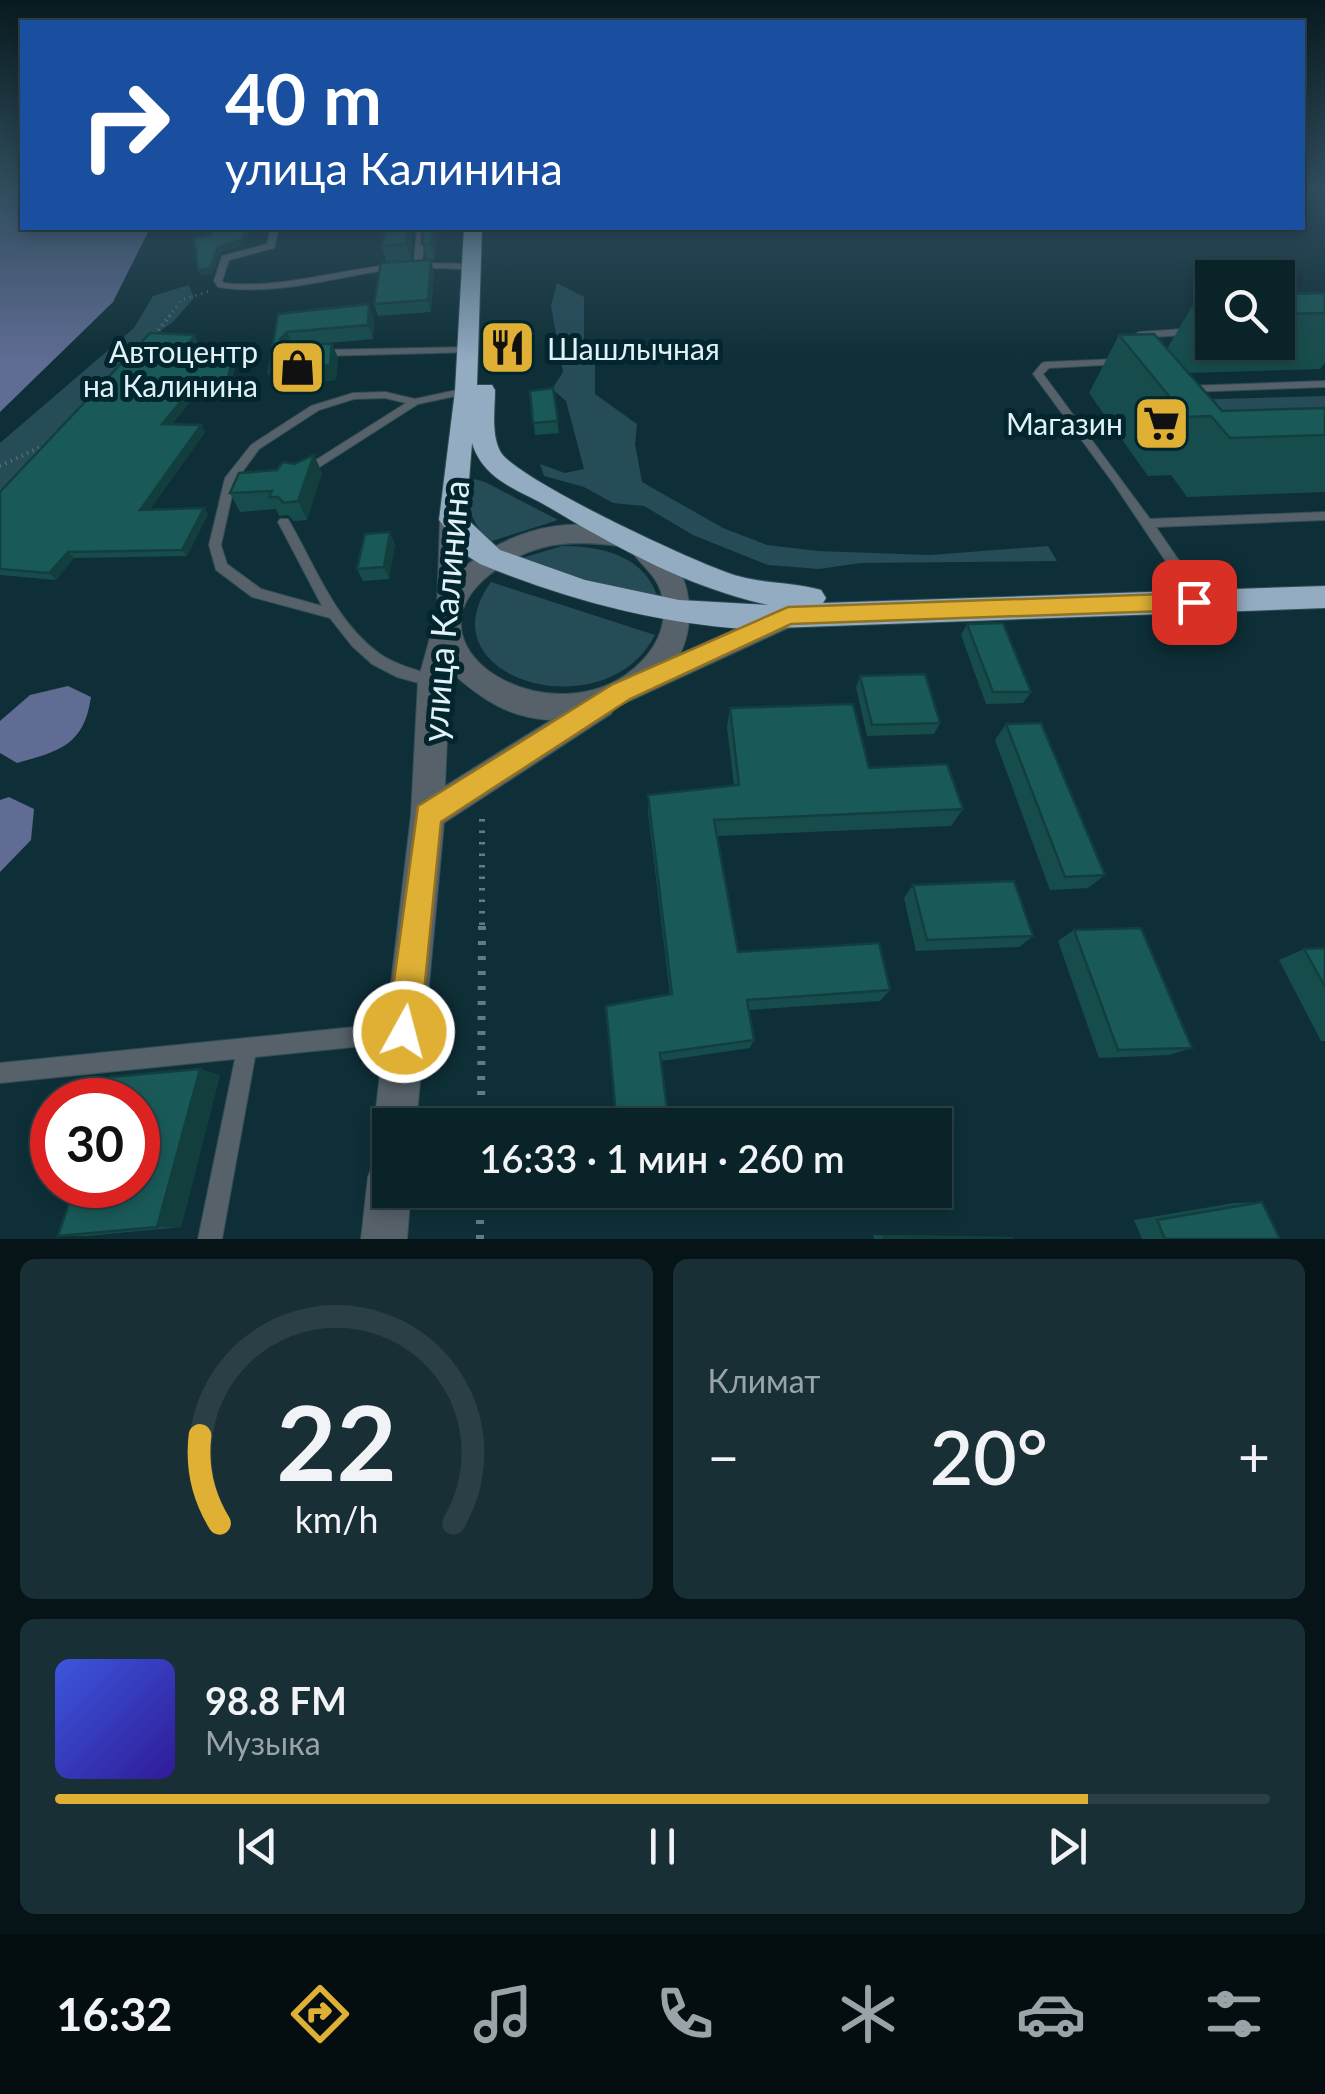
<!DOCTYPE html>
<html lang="ru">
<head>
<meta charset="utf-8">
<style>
	:root { --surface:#0a2329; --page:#182f35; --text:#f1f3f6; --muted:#99a4a8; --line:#2a4046; --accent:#dfb034 }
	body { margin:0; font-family:Lato,sans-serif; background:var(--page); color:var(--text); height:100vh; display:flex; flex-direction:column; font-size:38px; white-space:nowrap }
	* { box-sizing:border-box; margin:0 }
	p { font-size:32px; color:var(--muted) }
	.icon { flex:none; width:55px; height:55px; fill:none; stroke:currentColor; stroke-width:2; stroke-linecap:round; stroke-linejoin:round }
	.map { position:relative; height:1239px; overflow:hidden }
	.drawer { display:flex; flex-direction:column; gap:20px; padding:20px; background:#061317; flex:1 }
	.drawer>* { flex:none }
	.guide { position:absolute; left:20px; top:20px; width:1285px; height:210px; border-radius:0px; box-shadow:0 5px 15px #0003,0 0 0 2px var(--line); background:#1a4fa0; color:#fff; overflow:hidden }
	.buttons { position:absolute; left:1195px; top:260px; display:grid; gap:20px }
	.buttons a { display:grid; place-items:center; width:100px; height:100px; border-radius:0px; background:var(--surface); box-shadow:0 5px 15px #0003,0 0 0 2px var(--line); font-size:50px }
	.speed { position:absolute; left:30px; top:1078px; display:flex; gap:20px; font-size:50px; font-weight:700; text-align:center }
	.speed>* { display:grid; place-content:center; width:130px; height:130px; border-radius:50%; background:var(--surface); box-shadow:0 5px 15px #0003,0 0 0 2px var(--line); line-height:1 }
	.speed .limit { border:15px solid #d22; background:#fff; color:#111 }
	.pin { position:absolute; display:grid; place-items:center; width:85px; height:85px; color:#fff; margin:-42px; border-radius:20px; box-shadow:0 5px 15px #0006 }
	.me { position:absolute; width:110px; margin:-55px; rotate:7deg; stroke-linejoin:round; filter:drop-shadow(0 0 8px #0008) }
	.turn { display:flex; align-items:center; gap:35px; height:210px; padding:0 40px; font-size:45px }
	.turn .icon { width:130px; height:130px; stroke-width:2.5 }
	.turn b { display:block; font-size:70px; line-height:85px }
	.big { font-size:75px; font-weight:600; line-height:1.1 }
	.drawer .card { flex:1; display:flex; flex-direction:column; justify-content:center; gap:15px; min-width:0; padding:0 35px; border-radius:15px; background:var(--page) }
	.drawer .dial { align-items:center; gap:0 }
	.dial svg { height:260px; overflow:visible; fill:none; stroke:var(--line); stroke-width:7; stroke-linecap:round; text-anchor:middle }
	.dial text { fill:var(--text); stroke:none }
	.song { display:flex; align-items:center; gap:30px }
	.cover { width:120px; height:120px; border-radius:15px; background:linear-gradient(135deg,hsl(230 70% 55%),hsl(250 70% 35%)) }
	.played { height:10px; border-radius:5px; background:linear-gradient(90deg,var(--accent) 85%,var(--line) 85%) }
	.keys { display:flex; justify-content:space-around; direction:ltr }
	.heat { display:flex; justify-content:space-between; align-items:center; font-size:55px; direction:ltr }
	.drawer .tiles { flex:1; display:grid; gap:20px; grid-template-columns:1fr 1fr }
	.card:last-child { grid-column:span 2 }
	.trip { position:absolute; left:372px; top:1108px; width:580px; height:100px; border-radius:0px; background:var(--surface); box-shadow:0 5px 15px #0003,0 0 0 2px var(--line); font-weight:600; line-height:100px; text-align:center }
	.tabs { display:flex; height:160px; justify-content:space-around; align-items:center; background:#040e10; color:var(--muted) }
	.tabs .icon { width:70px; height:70px }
	.tabs .current { color:var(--accent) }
	.tabs b { font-size:45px; color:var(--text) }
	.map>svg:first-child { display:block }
	.green { fill:#254c57 }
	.water { fill:#606c93 }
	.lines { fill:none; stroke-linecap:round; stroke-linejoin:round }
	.lane-casing { stroke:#304e56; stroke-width:2 }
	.street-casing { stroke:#304e56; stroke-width:2 }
	.highway-casing { stroke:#304e56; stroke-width:2 }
	.path-far3 { stroke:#617c83; stroke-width:2.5; stroke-dasharray:1 5; stroke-linecap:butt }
	.path-far2 { stroke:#617c83; stroke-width:4; stroke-dasharray:1 5; stroke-linecap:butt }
	.path-far1 { stroke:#617c83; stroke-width:6; stroke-dasharray:2.5 9; stroke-linecap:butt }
	.path { stroke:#617c83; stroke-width:8; stroke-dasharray:4 11; stroke-linecap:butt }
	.lane { fill:#576169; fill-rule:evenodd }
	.street { fill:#576169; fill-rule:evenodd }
	.highway { fill:#94acc2; fill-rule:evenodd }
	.wall { fill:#164d4c }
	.shaded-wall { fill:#123f3e }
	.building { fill:#195a58; stroke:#123f3e; stroke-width:2.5 }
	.route { fill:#dfb034; stroke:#917222; stroke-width:2.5 }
	.labels { text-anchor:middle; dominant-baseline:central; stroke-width:10; stroke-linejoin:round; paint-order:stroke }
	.far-poi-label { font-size:30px; fill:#e0f2f8; stroke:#03252d; text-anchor:end }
	.street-label { font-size:35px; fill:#e0f2f8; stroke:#03252d }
</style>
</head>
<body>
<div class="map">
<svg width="1325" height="1239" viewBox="0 0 1325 1239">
	<rect width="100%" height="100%" fill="#0e2f37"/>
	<g class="green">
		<path d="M557,283L584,297V339L595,355V394L637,424L635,444L642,482L723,528L767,545L818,551L930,555L1048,546L1057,561L861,563L819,569L768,565L693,535L644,506L613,503L584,487L544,476L540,464L565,473L584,469L566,401L552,389L563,372L551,306Z"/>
		<path d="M189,285L194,298L172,323L152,336L0,500V443L134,328L153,296Z"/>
		<path d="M1325,396V432L1216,436L1187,400Z"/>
		<path d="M474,479L485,482L558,520L492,541C472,528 462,499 474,479Z"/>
		<path d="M562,546C606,546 651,558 660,607L522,558Z"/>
		<path d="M491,582L655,635C606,732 420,679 491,582Z"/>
	</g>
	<g class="water">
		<path d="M0,190H22V228H150L113,302L0,412Z"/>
		<path d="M68,686L91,697C84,745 60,751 17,763L0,753V721L30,695Z"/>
		<path d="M9,797L34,809L31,840L0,872V800Z"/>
	</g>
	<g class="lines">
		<defs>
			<g id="lane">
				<path d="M271,228H279L274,248L229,260L222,281L224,283C289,290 350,265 414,263L417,228H425L422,263L474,264L478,267L474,270C443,268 411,266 380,271C327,279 273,296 218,287L214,281L222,256L267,244Z"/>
				<path d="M1212,327V333L1139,338L1134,335L1139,332Z"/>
				<path d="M469,347L474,350L472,352L321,356L316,353L321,350Z"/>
				<path d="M1119,359L1122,360V364L1049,368L1043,374L1150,519L1325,512V520L1156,527L1195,584L1188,589L1183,587L1114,484L1033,374L1042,363L1046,362Z"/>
				<path d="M1325,381V387L1187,392L1182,389L1187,386Z"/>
				<path d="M466,388L470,389V393L418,404L304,477L300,476V470L406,403L385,398L354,399L319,410L259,449L235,482L221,545L227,564L261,589L322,606L278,522L280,519H288C315,565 335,622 380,654C398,666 418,670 438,677L440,681L438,685L433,687L397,677L372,664L352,646L330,618L252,597L216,570L209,545L225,478L251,445L311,406L353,393L385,392L415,399Z"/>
				<path d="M403,1022L410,1025L413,1032L410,1039L403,1042L255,1057L222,1239H198L235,1059L0,1083V1063Z"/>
			</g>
			<g id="street">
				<path d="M452,512L464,520V567C506,535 550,519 603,526C615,528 624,527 631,537L618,546C568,539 530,543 489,575C395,651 560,744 641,662C660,643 669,618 661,592C655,573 640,565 630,549L634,543L643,540C690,554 699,616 680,654L789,605L799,609L803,616L799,623L614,708L611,714L444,823L416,1125H390V1144L380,1140L374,1125L411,815L418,681L437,612L440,520ZM450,671C481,699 509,718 551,720L445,786Z"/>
				<path d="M390,1155V1190H411L407,1239H361L368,1177L374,1161Z"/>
			</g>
			<path id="highway" d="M464,228H482L477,385H492L495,390C495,409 491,433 500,451C513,478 701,566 738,576C765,584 795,582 821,590L826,598L823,603L1325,586V608L747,629C653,623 567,599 480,564L469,557L439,520L455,391ZM472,443C484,482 521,490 552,509C621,550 690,588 769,605L679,600L585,580L500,550L466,518Z"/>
		</defs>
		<use href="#lane" class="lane-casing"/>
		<use href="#street" class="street-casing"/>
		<use href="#highway" class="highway-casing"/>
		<path class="path-far3" d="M169,317L181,300L210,291"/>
		<g class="path-far2">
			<path d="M155,335L171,314"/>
			<path d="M0,466L47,444"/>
		</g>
		<path class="path-far1" d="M482,925V813"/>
		<g class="path">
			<path d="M481,1125L482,922"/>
			<path d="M480,1190V1239"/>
		</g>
		<use href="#lane" class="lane"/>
		<use href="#street" class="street"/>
		<use href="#highway" class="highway"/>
	</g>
	<g class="wall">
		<path d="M386,228H413L411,260L386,261L382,246Z"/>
		<path d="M423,228H437L435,260L426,259L422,244Z"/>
		<path d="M434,272L431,312L378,316L374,304Z"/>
		<path d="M1325,293V363L1320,369L1189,373L1222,411L1325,408V492L1187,497L1171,475L1148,476L1089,393L1119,335L1167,349L1198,296L1212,295V342H1278V294Z"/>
		<path d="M278,314L374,318L373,339L317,344H332L338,358L336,380L274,387Z"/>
		<path d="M198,342L187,356L234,353L237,360L231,384L202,387L172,424L205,432L150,509L208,514L187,556L74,558L56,580L0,575V492Z"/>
		<path d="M553,388L559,433L535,435L530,391Z"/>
		<path d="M314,455L322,473L307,520L294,521L288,515L279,516L276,509L240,512L230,493L277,470L294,464Z"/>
		<path d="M395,544L389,579L363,581L357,569Z"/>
		<path d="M967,624L1031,692L1023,703L986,704L961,635Z"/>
		<path d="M860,676L940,723L934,734L867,736L856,687Z"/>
		<path d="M730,708L963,809L951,826L717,836L738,952L890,990L880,1001L749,1010L754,1040L750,1048L661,1061L617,1125L670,995L648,812V795L734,785L727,727Z"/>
		<path d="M1006,724L1105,875L1088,888L1050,890L995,740Z"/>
		<path d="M913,885L1033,936L1019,947L916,951L904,898Z"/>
		<path d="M1074,930L1192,1048L1169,1055L1099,1058L1058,941Z"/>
		<path d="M1325,948V1041H1321L1279,960L1304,949Z"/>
		<path d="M200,1069L220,1075L181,1227L87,1236H58Z"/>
		<path d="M1262,1202L1280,1239H1142L1134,1220L1234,1203Z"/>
		<path d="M873,1235L1012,1238V1239H874Z"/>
	</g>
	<g class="shaded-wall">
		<path d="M246,228H250L244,246L221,252L212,274L201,275L198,270L218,247Z"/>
		<path d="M408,228H413L411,260L406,244Z"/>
		<path d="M433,228H437L435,260L431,244Z"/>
		<path d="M431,260L434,272L431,312L428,300Z"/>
		<path d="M369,304L374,318L373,339L368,325Z"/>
		<path d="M287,332L293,346L286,353L280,339Z"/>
		<path d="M195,335L198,342L181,363L178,356Z"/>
		<path d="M332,344L338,358L336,380L274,387L268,373Z"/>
		<path d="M234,353L237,360L231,384L202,387L166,431L162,424L199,380Z"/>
		<path d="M201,425L205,432L145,516L140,510Z"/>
		<path d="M314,455L322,473L307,520L298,501Z"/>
		<path d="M204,508L208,514L187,556L182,550Z"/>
		<path d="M390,532L395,544L389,579L384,567Z"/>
		<path d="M68,552L74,558L56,580L49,573Z"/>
		<path d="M200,1069L220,1075L181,1227H157Z"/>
	</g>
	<g class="building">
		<path d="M213,228H246L242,240L218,247L210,268L198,270L194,238L210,235Z"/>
		<path d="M386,228H408L406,244L382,246Z"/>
		<path d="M423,228H433L431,244H422Z"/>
		<path d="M431,260L428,300L374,304L381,263Z"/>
		<path d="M1325,293V313L1278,314V294Z"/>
		<path d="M1212,295V310L1198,296Z"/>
		<path d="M369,304L368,325L287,332L280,339L287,344H332L330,365L268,373L278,314Z"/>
		<path d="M150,333L195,335L178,356L234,353L228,377L199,380L162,424L201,425L140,510L204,508L182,550L68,552L49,573L0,569V492Z"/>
		<path d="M1154,334L1222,411L1325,408V435L1230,438L1211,416L1186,417L1119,335Z"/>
		<path d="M553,388L558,421L533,423L530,391Z"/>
		<path d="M314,455L298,501L284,503L278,497H269L272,491L230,493L239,473L277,470L283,462L294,464Z"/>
		<path d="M390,532L384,567L357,569L365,534Z"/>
		<path d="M1003,623L1031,692H993L967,624Z"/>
		<path d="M925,674L940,723L872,725L860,676Z"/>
		<path d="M853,704L869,768L947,764L963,809L714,820L738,952L879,943L890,990L747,1000L754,1040L660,1053L669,1125H617L606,1006L672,994L648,795L739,785L730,708Z"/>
		<path d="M1041,723L1105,875L1065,877L1006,724Z"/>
		<path d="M1014,881L1033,936L927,940L913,885Z"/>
		<path d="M1141,928L1192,1048L1118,1050L1074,930Z"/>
		<path d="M1325,948V987L1304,949Z"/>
		<path d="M200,1069L157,1227L58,1236L75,1185H138V1100H104L111,1077Z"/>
		<path d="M1262,1202L1280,1239H1165L1157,1220Z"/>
		<path d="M884,1236L1012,1238V1239H884Z"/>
	</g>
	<linearGradient id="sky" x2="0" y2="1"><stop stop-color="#081a1e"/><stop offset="0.52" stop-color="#304d5e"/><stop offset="1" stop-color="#304d5e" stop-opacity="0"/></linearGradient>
	<rect width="1325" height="363" fill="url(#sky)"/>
	<path class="route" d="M1194,593L1205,602L1194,610L791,624L630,699L441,822L420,1032L415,1044L404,1049L392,1044L387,1032L418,806L613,684L788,607Z"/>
	<defs>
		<symbol id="restaurant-square" viewBox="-11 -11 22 22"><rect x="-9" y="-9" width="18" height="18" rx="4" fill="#dfb034" stroke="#03252d"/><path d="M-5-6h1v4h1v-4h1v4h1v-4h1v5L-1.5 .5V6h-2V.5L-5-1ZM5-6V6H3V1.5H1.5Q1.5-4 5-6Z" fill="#111"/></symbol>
		<symbol id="shop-square" viewBox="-11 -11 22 22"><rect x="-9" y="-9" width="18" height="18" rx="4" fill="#dfb034" stroke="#03252d"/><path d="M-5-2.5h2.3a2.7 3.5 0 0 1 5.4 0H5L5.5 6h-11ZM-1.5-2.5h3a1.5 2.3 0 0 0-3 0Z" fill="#111"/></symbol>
		<symbol id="supermarket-square" viewBox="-11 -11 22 22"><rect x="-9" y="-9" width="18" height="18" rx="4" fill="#dfb034" stroke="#03252d"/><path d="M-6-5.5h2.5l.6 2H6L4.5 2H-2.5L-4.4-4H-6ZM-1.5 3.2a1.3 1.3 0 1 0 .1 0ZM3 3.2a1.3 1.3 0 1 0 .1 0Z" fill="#111"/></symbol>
	</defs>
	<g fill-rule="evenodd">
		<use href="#restaurant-square" x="476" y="316" width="63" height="63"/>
		<use href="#shop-square" x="266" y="336" width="63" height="63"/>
		<use href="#supermarket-square" x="1130" y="392" width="63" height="63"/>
	</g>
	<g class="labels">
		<g class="far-poi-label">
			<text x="547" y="348" text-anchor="start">Шашлычная</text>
			<text x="258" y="351">Автоцентр<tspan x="258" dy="34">на Калинина</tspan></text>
			<text x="1123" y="423">Магазин</text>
		</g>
		<g class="street-label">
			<text transform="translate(444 611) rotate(-85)">улица Калинина</text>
		</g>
	</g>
</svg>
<div class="buttons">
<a><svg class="icon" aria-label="search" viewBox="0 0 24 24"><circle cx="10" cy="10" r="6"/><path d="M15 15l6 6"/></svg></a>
</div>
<div class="speed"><div class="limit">30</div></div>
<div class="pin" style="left:1194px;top:602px;background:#d93025"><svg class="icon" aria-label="arrive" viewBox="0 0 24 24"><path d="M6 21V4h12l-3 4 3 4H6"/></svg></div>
<svg class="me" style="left:404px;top:1032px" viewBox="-20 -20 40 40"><circle r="17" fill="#dfb034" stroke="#fff" stroke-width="3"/><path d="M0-11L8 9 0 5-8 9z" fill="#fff"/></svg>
<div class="trip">16:33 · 1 мин · 260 m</div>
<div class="guide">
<div class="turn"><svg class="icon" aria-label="right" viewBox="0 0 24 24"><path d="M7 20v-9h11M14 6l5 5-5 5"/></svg><div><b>40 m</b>улица Калинина</div></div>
</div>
</div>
<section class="drawer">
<div class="tiles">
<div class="card dial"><svg viewBox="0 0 100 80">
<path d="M14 69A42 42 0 1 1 86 69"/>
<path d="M14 69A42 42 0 0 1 8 42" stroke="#dfb034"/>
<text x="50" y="56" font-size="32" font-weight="700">22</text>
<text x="50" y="72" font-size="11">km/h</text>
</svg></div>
<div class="card"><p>Климат</p>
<div class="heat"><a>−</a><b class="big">20°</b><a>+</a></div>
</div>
<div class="card">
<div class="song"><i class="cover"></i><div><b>98.8 FM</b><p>Музыка</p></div></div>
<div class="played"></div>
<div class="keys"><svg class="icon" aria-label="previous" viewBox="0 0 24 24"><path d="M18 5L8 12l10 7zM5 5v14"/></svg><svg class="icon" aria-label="pause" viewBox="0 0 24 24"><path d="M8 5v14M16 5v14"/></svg><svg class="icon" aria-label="next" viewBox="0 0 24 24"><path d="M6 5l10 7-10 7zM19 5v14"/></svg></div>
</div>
</div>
</section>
<nav class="tabs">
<b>16:32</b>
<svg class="icon current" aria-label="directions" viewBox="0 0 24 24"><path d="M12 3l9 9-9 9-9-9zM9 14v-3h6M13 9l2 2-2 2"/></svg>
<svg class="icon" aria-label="music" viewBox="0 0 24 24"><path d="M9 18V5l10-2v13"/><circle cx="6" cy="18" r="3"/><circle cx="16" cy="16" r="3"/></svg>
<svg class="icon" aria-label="phone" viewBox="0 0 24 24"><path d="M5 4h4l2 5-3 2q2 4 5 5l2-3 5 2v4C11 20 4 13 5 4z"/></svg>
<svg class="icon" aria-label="climate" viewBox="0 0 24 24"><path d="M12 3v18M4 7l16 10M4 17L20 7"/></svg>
<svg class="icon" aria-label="car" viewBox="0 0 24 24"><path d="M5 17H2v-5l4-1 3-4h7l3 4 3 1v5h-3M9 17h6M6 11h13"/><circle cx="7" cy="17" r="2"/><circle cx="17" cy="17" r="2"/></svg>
<svg class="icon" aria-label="filters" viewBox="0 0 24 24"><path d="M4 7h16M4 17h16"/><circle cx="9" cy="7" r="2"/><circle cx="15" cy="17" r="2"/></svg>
</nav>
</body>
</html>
